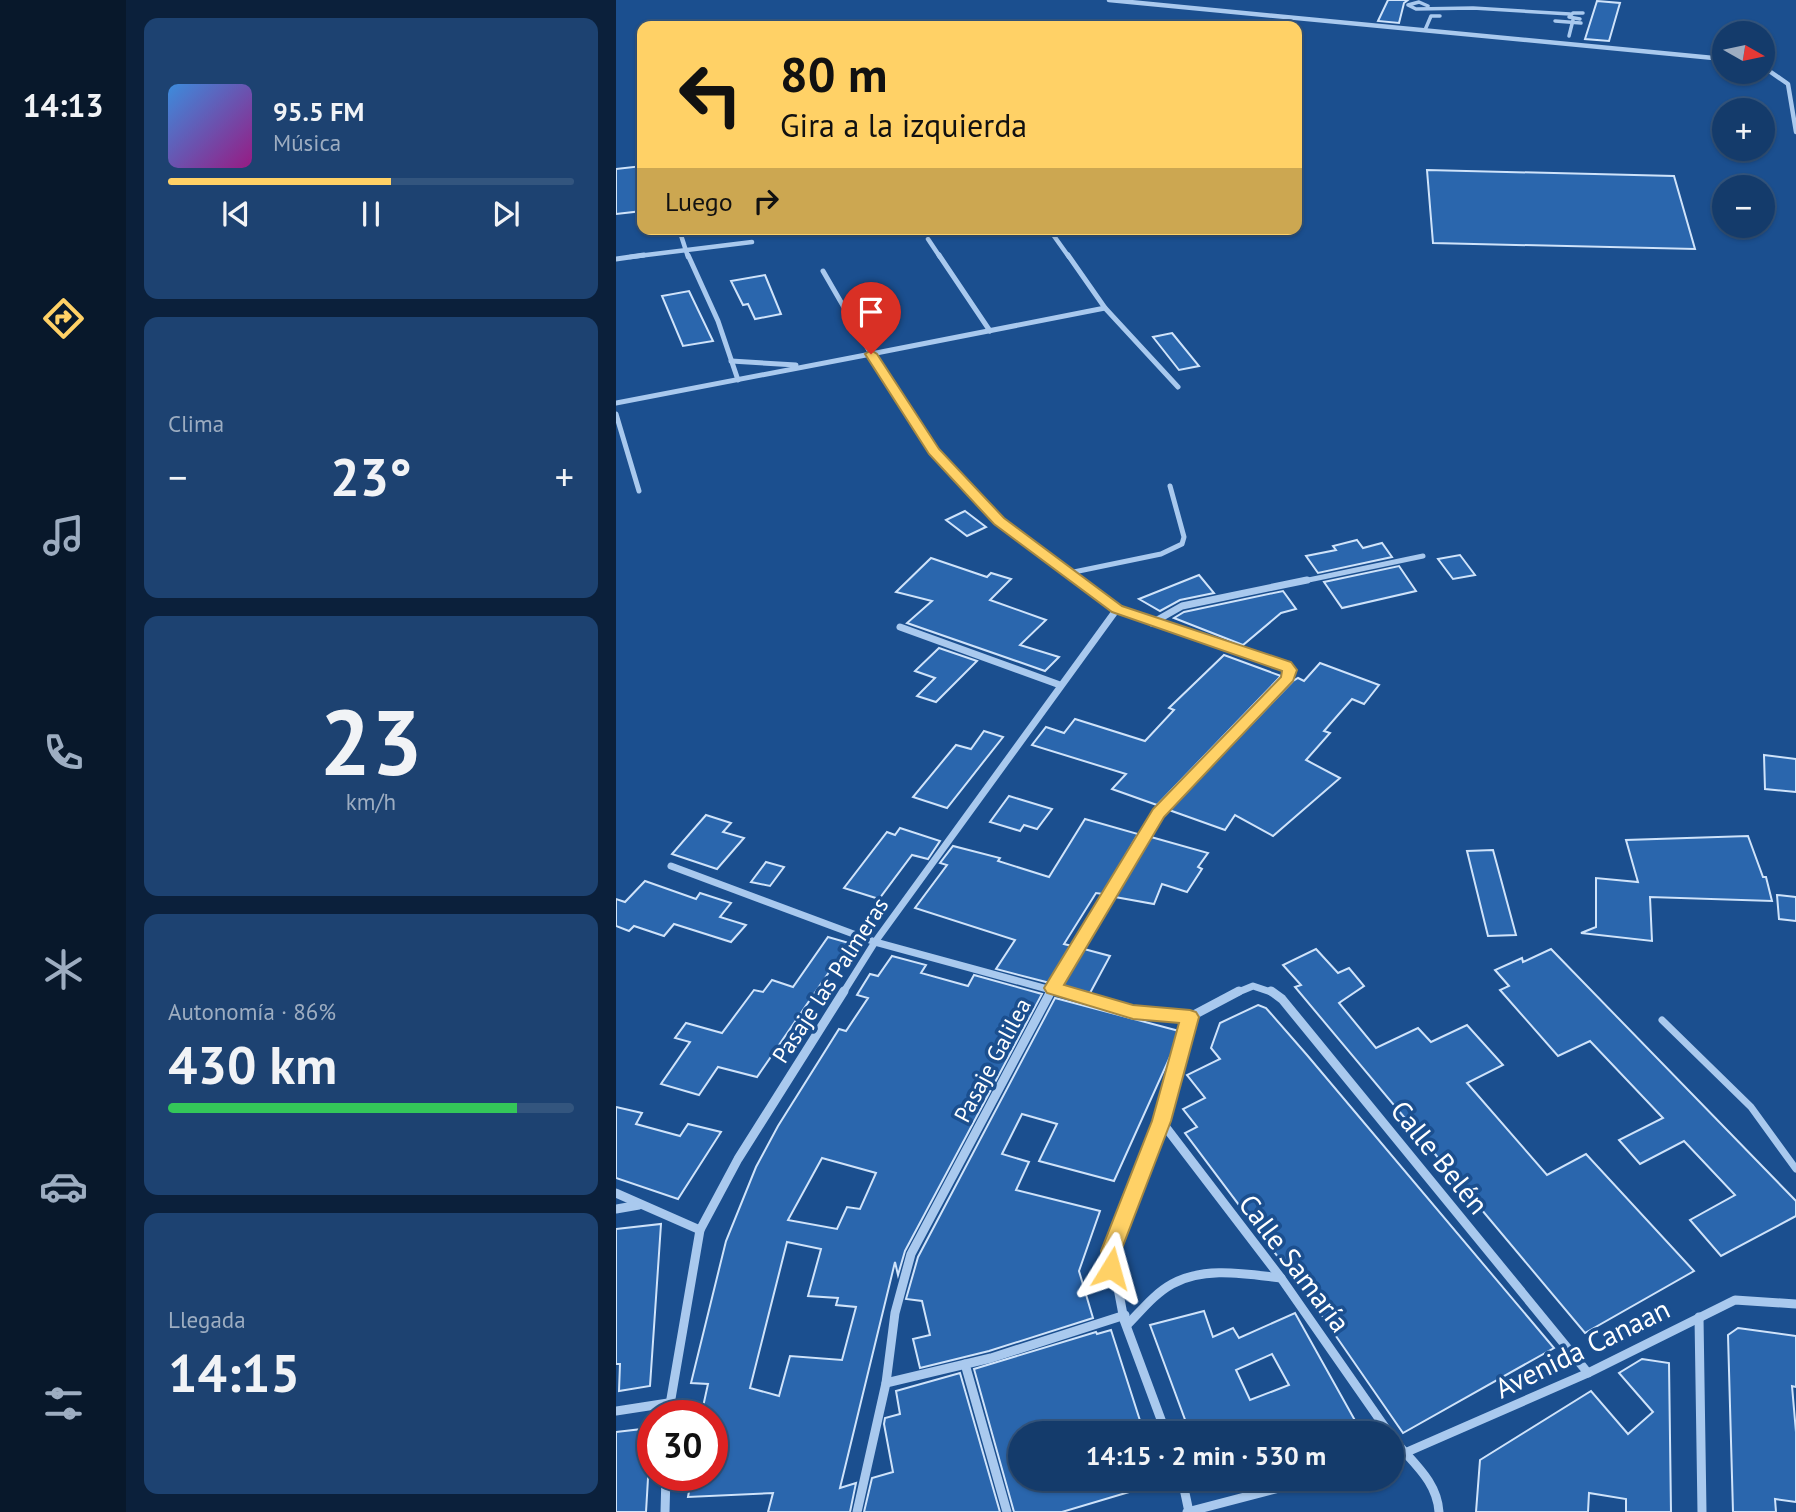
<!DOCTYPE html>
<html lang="es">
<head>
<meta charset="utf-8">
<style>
	:root { --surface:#143b6b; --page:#1d4271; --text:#f1f3f6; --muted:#9dadc1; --line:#33557e; --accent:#ffd166 }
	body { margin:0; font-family:"PT Sans",sans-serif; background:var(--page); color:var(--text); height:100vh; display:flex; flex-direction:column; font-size:26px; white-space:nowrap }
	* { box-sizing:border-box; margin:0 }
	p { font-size:23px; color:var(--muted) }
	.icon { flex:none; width:38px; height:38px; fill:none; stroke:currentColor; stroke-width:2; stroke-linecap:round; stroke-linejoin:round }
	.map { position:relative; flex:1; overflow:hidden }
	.panel { display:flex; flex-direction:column; gap:18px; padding:18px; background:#0b203b; width:490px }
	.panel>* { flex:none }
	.top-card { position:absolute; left:21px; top:21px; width:665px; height:214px; border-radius:14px; box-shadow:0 2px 5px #0004,0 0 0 2px var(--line); background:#ffd166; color:#111; overflow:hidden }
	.needle { width:46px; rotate:99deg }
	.fabs { position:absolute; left:1096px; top:21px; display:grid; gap:14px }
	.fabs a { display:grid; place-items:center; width:63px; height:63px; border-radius:50%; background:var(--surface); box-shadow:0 2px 5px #0004,0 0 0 2px var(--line); font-size:35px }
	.speed { position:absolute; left:21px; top:1400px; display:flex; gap:14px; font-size:35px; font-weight:700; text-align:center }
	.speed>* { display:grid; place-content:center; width:91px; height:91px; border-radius:50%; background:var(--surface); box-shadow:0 2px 5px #0004,0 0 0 2px var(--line); line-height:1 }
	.speed .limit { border:10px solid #d22; background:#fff; color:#111 }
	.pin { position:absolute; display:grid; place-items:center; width:60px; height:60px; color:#fff; margin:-72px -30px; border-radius:50% 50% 50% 0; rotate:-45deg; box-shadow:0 0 7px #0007 }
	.pin .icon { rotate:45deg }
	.me { position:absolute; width:77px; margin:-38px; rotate:8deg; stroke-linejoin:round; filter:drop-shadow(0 0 5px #0008) }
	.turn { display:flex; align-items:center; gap:24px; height:147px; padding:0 28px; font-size:32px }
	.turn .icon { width:91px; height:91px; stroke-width:2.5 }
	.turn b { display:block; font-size:49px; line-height:60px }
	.then { display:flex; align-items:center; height:66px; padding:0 28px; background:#0003; gap:14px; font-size:26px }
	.big { font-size:52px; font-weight:800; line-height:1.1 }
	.panel .widget { flex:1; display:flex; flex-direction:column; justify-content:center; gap:10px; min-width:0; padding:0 24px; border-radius:14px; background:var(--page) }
	.panel .dial { align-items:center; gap:0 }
	.dial b { font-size:91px; line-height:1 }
	.song { display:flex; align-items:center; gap:21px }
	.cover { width:84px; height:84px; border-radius:10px; background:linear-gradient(135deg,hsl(210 70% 55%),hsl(310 70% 35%)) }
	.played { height:7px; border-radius:4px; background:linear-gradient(90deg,var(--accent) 55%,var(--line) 55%) }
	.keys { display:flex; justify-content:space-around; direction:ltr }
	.heat { display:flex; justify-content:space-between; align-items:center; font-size:38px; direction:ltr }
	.charge { height:10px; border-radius:5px; background:linear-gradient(90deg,#34c759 86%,var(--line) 0) }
	.trip { position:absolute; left:392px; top:1421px; width:396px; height:70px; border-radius:35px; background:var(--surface); box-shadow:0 2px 5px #0004,0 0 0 2px var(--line); font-weight:800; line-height:70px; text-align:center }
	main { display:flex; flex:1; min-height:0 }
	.tab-bar { display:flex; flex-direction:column; width:126px; justify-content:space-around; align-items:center; background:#08182b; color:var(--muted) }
	.tab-bar .icon { width:49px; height:49px }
	.tab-bar .selected { color:var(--accent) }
	.tab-bar b { font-size:32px; color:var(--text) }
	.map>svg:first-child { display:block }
	.building { fill:#2a66ad; stroke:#cfe3fa; stroke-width:2; fill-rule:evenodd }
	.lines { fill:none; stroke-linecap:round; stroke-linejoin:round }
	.service-far1 { stroke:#a9c9ee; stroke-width:3.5 }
	.service { stroke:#a9c9ee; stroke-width:7 }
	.pedestrian { stroke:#a9c9ee; stroke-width:3.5 }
	.minor-far3 { stroke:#a9c9ee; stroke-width:4.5 }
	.minor-far2 { stroke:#a9c9ee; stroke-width:5 }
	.minor-far1 { stroke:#a9c9ee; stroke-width:7 }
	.minor { stroke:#a9c9ee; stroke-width:9 }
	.route { fill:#ffd166; stroke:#a68842; stroke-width:2 }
	.labels { text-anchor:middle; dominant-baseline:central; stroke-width:7; stroke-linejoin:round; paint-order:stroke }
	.street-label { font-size:23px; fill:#fff; stroke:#1b4f8f }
	.near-street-label { font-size:28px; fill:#fff; stroke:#1b4f8f }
</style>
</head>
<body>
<main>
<nav class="tab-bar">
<b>14:13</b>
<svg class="icon selected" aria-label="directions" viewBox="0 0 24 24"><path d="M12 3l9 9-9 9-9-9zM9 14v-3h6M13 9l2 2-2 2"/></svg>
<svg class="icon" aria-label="music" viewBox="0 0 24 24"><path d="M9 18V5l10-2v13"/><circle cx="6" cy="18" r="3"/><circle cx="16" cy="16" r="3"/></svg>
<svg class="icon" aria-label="phone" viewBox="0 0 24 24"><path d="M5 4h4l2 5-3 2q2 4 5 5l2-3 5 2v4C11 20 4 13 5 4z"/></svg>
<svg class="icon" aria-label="climate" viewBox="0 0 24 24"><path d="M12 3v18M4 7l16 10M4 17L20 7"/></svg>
<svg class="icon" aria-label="car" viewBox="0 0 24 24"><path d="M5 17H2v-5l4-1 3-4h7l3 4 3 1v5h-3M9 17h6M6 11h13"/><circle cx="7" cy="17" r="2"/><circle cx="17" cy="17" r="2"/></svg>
<svg class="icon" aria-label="filters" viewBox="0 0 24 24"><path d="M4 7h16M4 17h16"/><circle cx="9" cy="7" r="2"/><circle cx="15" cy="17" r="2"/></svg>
</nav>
<section class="panel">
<div class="widget">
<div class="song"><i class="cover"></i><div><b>95.5 FM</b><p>Música</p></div></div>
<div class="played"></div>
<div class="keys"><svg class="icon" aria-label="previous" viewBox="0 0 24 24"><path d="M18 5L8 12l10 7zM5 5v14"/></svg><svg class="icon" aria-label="pause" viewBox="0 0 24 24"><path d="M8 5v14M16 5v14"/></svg><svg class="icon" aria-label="next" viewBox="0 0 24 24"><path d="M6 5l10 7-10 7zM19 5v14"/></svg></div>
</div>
<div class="widget"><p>Clima</p>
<div class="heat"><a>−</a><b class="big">23°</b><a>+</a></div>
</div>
<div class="widget dial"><b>23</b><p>km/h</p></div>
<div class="widget"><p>Autonomía · 86%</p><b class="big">430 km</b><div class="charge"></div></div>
<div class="widget"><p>Llegada</p><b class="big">14:15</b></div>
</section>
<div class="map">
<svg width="1180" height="1512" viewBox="0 0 1180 1512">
	<rect width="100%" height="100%" fill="#1b4f8f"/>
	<g class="building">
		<path d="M772,0H792L788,3L783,23L762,21Z"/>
		<path d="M981,1L1004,3L993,41L969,39Z"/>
		<path d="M26,166V211L0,214V169Z"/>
		<path d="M811,170L1058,176L1079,249L817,243Z"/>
		<path d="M149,275L165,314L139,319L132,304L127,305L115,281Z"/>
		<path d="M73,291L97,341L67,346L46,296Z"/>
		<path d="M556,333L583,366L563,370L537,337Z"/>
		<path d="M349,511L370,527L351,536L330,520Z"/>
		<path d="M741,540L747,548L766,543L776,557L702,573L690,556L720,550L717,546Z"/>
		<path d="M844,555L859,575L837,579L822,559Z"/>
		<path d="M315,558L371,577L375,573L395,579L374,600L430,620L404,645L443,657L429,671L291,623L316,601L280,592Z"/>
		<path d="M783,566L800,591L726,608L708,582Z"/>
		<path d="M583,575L598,593L564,600L544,611L523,599Z"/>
		<path d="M667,591L680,609L665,613L627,645L558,618L568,612Z"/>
		<path d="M323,648L361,661L320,702L301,696L319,678L299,671Z"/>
		<path d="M608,655L665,676L541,805L496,789L510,774L416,745L430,727L448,733L459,719L529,741L558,710L553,708Z"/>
		<path d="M704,663L763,685L748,704L736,699L708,731L714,733L690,760L724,778L657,836L619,815L609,830L553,810L677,681L682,678L688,681Z"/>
		<path d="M368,731L387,737L331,808L297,797L340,745L355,749Z"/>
		<path d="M1148,755L1180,759V792L1149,789Z"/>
		<path d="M393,796L436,809L421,829L408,825L404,831L374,822Z"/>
		<path d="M90,815L115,823L107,832L128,838L101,869L56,854Z"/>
		<path d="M469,819L522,834L487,894L480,893L448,944L456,946L434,983L380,969L399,940L299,908L331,865L324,863L337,846L384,858L382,861L433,877Z"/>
		<path d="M284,828L324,841L312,859L296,855L263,899L228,888L271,832L279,835Z"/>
		<path d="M1132,836L1147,877H1150L1156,901L1034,897L1036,941L965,933L980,927V878L1022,882L1010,840Z"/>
		<path d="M535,837L592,853L582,867L586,869L571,892L546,884L538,904L499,897Z"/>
		<path d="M877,850L900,935L872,936L851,851Z"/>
		<path d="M150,862L168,867L154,886L135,882Z"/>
		<path d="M29,881L80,899L84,893L115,903L104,917L130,925L115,942L58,924L48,936L18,926L13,931L0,926V899L9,902Z"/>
		<path d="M1161,895L1180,897V921L1163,919Z"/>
		<path d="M212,937L233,943L141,1077L102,1067L83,1095L45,1084L74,1042L59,1038L70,1023L106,1033L138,990L147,992L156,980L177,987Z"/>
		<path d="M468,949L494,956L474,993L446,986Z"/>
		<path d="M700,949L722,973L733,968L748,986L723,1003L760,1048L802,1028L815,1042L851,1025L887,1065L851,1083L931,1175L970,1154L1078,1271L969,1333L679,987L685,985L667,965Z"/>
		<path d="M935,949L1180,1201V1216L1105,1256L1074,1220L1119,1195L1068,1141L1024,1164L1003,1140L1047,1118L974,1041L942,1056L884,990L893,986L879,970L906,958L907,962Z"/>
		<path d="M276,956L310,965L305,973L352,986L358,975L426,994L289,1251L282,1275L279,1262L224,1488L240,1483L234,1512H152L157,1493L72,1497L76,1475H96V1416H85L92,1384L75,1383L110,1241L140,1167L162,1126L223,1029L230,1031L252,998L241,995L254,974L262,976ZM206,1158L260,1173L244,1209L231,1207L221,1229L172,1220ZM171,1242L205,1249L192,1296L222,1298L220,1305L240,1307L226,1360L174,1356L163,1396L134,1388Z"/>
		<path d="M439,998L563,1031L558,1048L498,1181L423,1161L441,1124L406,1114L386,1154L413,1162L400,1190L484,1211L463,1271L477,1318L373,1351L304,1368L297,1339L314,1335L306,1301L290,1299L302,1257Z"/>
		<path d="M642,1005L650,1008L691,1055L938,1348L787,1433L704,1313L569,1133L581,1127L567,1109L589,1098L571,1075L604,1059L595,1048L604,1023Z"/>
		<path d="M0,1107L26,1113L20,1124L64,1136L72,1124L105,1132L62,1199L0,1178Z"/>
		<path d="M45,1224L34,1386L3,1391L4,1364H0V1229Z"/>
		<path d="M588,1311L597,1337L617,1328L623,1338L679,1313L746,1433H574L534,1325ZM656,1354L673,1385L634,1400L620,1370Z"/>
		<path d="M1122,1328L1180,1336V1387L1176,1386L1180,1432V1502L1159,1499L1160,1512H1117L1112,1335Z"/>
		<path d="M495,1330L528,1433H404V1479H539L540,1484L446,1512H398L358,1369L480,1332L481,1334Z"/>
		<path d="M1026,1359L1053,1363L1055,1512H1010V1499L973,1493L972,1512H860L864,1460L975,1391L1012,1434L1037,1412L1003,1373Z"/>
		<path d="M344,1373L384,1512H248L256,1478L277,1472L268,1424L269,1418L284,1414L280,1391Z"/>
		<path d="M35,1428L30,1512H0V1432Z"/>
	</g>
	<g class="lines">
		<path class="service-far1" d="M809,30L815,16H824"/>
		<path class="service" d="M1046,1020L1135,1107L1180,1169"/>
		<g class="pedestrian">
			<path d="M812,6L803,2L792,5L800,9L857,8L954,14"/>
			<path d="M964,19L953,17L957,13H967"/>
			<path d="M939,21L965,23"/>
			<path d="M953,36L957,20"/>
		</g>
		<g class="minor-far3">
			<path d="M493,0L1108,59"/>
			<path d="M1146,66L1172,84L1180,132"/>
			<path d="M63,229L72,257"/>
			<path d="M433,229L453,257"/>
			<path d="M312,239L324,257"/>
			<path d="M14,257L136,242"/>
		</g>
		<g class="minor-far2">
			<path d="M72,255L102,321L122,380"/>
			<path d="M323,255L374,331"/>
			<path d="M452,255L489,308L562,387"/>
			<path d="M0,259L28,255"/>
			<path d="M207,271L255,354L489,308"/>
			<path d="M115,361L180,365"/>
			<path d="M0,403L255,354L318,452L383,521L464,582"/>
			<path d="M0,414L23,491"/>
			<path d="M453,573L545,554L566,544L568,537L554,486"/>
			<path d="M683,582L807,556"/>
		</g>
		<g class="minor-far1">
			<path d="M536,623L566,606L691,580"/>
			<path d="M284,627L444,685"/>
			<path d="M55,866L259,942L446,993"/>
			<path d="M227,993L259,942L501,609"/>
			<path d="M435,993L542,813L672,678L673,670L669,666L501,609L462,580"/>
			<path d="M620,993L637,986L658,993"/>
		</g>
		<g class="minor">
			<path d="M439,991L517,1012L574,1017L623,991"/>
			<path d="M655,991L666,999L972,1373"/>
			<path d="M545,1121L665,1278L773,1433"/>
			<path d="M0,1193L84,1230"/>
			<path d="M0,1209L23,1205"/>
			<path d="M1083,1317L1086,1512"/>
			<path d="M511,1325C525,1311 538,1294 556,1284C588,1266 630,1274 665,1278"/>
			<path d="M349,1364L391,1512"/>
			<path d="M270,1383L375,1358L509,1315"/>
			<path d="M0,1411L52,1403"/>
			<path d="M52,1416L84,1230L122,1159L228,991"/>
			<path d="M550,1433L508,1320L495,1251L545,1121L574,1017"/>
			<path d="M775,1436C794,1461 821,1479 823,1512"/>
			<path d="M775,1459L972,1373L1119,1300L1180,1304"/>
			<path d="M566,1479L573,1512"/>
			<path d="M49,1512L50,1475"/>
			<path d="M241,1512L270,1383L279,1313L295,1254L435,991"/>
			<path d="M571,1512L698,1479"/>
		</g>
	</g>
	<path class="route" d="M255,350L261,354L323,449L388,518L506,606L675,662L681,670L677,681L548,817L448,985L517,1005L574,1010L580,1012L583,1017L555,1121L505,1251L506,1268L503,1274L495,1277L488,1274L485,1251L536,1121L563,1023L517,1019L431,993L428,988L537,809L665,677L666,671L496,612L378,524L313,454L249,354Z"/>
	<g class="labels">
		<g class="street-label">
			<text transform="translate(214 980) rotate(-57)">Pasaje las Palmeras</text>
			<text transform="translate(376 1060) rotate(-62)">Pasaje Galilea</text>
		</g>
		<g class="near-street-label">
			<text transform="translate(824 1157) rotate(51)">Calle Belén</text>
			<text transform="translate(679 1263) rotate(53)">Calle Samaría</text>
			<text transform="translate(966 1348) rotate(-26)">Avenida Canaan</text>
		</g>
	</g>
</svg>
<div class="fabs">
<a><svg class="needle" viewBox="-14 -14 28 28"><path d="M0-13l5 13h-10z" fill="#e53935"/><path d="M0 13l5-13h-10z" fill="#9dadc1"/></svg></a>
<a>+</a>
<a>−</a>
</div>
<div class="speed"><div class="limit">30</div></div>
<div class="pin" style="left:255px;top:354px;background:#d93025"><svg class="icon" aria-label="arrive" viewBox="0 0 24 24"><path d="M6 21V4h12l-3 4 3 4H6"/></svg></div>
<svg class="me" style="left:495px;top:1268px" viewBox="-20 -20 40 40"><path d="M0-17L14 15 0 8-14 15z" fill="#ffd166" stroke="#fff" stroke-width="4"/></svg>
<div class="trip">14:15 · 2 min · 530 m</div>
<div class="top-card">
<div class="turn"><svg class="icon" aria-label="left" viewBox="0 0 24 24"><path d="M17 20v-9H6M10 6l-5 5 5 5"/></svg><div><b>80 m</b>Gira a la izquierda</div></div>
<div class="then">Luego<svg class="icon" aria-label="right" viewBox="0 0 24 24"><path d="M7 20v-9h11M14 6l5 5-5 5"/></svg></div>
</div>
</div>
</main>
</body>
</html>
